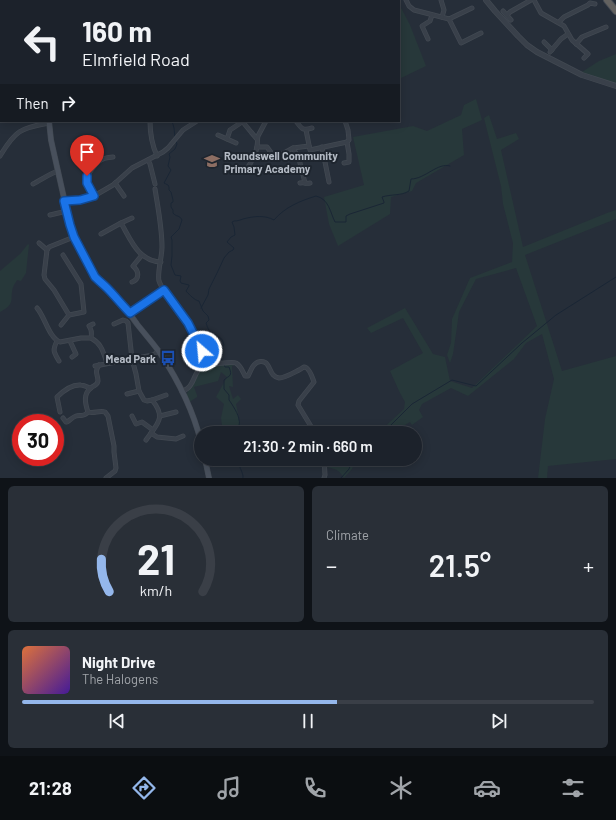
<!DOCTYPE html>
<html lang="en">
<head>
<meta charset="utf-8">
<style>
	:root { --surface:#1c222b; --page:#292f37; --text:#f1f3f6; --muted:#a0a4a9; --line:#3a3f47; --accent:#94b7eb }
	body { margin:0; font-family:Barlow,sans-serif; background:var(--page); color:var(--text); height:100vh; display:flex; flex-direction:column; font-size:15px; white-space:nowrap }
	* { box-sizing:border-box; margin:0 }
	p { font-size:13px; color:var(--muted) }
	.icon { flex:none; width:22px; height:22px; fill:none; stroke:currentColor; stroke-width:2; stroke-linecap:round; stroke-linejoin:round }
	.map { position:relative; height:478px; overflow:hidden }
	.sheet { display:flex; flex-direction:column; gap:8px; padding:8px; background:#0f1318; flex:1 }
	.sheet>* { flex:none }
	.top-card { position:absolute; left:0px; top:0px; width:400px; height:122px; box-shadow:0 2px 10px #0003,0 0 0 1px var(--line); background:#1c222b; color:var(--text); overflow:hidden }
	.speed { position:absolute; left:12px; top:414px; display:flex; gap:8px; font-size:20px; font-weight:700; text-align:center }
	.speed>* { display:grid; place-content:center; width:52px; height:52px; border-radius:50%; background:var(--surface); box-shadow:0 2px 10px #0003,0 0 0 1px var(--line); line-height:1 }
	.speed .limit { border:6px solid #d22; background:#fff; color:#111 }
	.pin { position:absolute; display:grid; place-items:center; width:34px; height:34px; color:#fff; margin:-41px -17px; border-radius:50% 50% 50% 0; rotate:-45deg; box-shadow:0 0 4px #0007 }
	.pin .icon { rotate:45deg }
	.me { position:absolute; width:44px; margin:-22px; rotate:333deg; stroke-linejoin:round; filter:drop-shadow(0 0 3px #0008) }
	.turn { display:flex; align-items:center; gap:14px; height:84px; padding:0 16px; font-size:18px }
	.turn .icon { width:52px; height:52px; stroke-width:2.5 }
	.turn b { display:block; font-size:28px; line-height:34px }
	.then { display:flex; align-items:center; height:38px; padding:0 16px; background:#0003; gap:8px; font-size:15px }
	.big { font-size:30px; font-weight:600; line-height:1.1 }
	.sheet .card { flex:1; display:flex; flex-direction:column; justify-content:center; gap:6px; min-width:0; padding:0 14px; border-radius:6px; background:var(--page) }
	.sheet .dial { align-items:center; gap:0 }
	.dial svg { height:104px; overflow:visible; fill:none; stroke:var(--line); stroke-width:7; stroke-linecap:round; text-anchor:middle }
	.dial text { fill:var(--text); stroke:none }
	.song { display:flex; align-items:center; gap:12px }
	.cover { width:48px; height:48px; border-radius:6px; background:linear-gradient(135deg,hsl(20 70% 55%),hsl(260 70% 35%)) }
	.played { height:4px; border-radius:2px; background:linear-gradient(90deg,var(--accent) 55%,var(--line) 55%) }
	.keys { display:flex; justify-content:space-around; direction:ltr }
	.heat { display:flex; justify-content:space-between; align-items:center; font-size:22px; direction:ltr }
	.sheet .tiles { flex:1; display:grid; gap:8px; grid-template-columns:1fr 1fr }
	.card:last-child { grid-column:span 2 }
	.trip { position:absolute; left:194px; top:426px; width:228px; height:40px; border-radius:20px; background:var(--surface); box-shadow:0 2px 10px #0003,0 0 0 1px var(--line); font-weight:600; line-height:40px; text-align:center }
	.menu { display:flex; height:64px; justify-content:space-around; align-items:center; background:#0b0e11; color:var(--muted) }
	.menu .icon { width:28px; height:28px }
	.menu .on { color:var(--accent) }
	.menu b { font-size:18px; color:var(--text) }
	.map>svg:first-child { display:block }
	.green { fill:#27383a }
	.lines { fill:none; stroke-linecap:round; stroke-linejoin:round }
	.stream { stroke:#1a2635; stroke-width:1 }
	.minor-casing { stroke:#424952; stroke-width:5 }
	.tertiary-casing { stroke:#424952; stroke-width:6 }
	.secondary-casing { stroke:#424952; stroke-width:6 }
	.trunk-casing { stroke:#444b54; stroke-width:8 }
	.minor { stroke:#39404a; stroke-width:3.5 }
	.tertiary { stroke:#39404a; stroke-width:4.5 }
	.secondary { stroke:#48505c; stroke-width:5 }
	.trunk { stroke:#636260; stroke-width:6 }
	.route-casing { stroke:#114b97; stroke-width:10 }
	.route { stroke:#1a73e8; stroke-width:7 }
	.labels { text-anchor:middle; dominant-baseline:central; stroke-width:4; stroke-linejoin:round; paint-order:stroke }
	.poi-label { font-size:11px; font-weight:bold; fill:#b4bbc5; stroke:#1e252e; text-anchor:start }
</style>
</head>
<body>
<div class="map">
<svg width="616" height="478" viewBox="0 0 616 478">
	<rect width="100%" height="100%" fill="#262e39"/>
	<g class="green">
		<path d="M399,4L410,25L426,66L399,79Z"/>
		<path d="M616,54V84L582,72L599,61Z"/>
		<path d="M476,99L482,120L462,129L464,155L416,183L412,191L391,197L390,214L338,246L329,224L324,197L364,185L353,137L413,126L427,131L461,115L464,105Z"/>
		<path d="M489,115L497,139L516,133L519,139L501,150L523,247L607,213L616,210V219L603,224L525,255L562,371L616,356V459L548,466L547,478H538L545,419L554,379L542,334L526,343L514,359L468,396L451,388L422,404L419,410L423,417L412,425L410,422L391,433H378L404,409L405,402L400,393L390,371L423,353L403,318L371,333L367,328L405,308L433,354L445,357L450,381L472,388L537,326L516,268L476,279L459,312L457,327L453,354L450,363L447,355L451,343L452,319L470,278L512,262L513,243L503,204L501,186L484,118Z"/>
		<path d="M28,244L29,245L26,273L21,281L17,280C16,282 15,283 14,285C8,298 18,303 0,312V271L20,254Z"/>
		<path d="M228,364L235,365L232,366L233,387L229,386L233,399L238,395L241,399L236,404L242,433H207L206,432L210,427L222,425L221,418L224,404L216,397L227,377L221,372L218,381L194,387L197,395V397L188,403L186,395L199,373L203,367Z"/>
		<path d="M350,459H351L354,463L352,469L344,478C339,470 336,469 327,467V464C339,466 341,466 350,459Z"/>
	</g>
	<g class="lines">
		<g class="stream">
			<path d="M166,0V1"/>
			<path d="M172,121L174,128L175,138"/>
			<path d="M176,141L177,144L175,149L169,154L170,157L168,166L171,170L164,183L168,185L169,187V190L171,192L173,200V202L171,203V207L173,210V213C176,217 180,215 182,220L179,229L171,237L172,240V256L171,265L175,275L181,276L180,281L181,283L189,285V286L186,291C190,295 194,300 199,301L203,311L208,316L209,320L206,323C207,326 208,329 210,332C216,337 222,335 224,345C220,351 220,355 222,361"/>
			<path d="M201,308L208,295L209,289L218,271L224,258L229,252L233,250L234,248L227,242L231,237L235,235L234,227L232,222L234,221C238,221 240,220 243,219C254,216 265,215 274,220C285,207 300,201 316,196C329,199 330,212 335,222H346V216L350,214L384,203V202L382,197C391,194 401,196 409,191L411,179C425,179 438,162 450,166"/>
			<path d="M224,364L225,367H229C233,377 229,375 224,380V389L229,395V400C232,404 239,415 239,420C240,422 239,424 239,427C239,427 240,432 241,433"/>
			<path d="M383,433L412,404L452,380L476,386L522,343L556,315L616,277"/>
			<path d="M243,478C244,469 233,465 246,459"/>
			<path d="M341,478L349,469L352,461"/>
		</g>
		<defs>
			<g id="minor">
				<path d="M14,0L15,1"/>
				<path d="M46,0L47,1"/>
				<path d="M113,0L115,1"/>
				<path d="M214,0H215"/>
				<path d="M314,0V1"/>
				<path d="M406,0L409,6L414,10L449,19L472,8"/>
				<path d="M441,0L444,10L442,17"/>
				<path d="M534,0L541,13L564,26L572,40L588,54L584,58"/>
				<path d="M51,1L53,0"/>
				<path d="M87,1V0"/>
				<path d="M187,1V0"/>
				<path d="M254,1V0"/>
				<path d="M343,1L345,0"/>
				<path d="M503,11L511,20"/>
				<path d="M507,15L510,12L531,0"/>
				<path d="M449,19L461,43L481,33"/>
				<path d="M559,22L564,17L588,5L590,3L595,4"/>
				<path d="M428,39L422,26L430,21L432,15"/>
				<path d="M544,42L552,50"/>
				<path d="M576,44L582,37L606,27"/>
				<path d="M550,52L561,39L568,34"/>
				<path d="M150,121C150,133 152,145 157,156"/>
				<path d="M242,121L251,132L257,139"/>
				<path d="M296,121C302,129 302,131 312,128"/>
				<path d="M306,130L310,150L347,142L349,140L348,130L345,121"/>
				<path d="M218,135L236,143"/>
				<path d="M227,139L230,130L242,122"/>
				<path d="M257,147H267L275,158L293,148L309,146"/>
				<path d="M322,147L329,182"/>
				<path d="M293,148L299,159L305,183"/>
				<path d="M0,156C15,131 20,128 49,123"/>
				<path d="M148,160L150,164L155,184"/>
				<path d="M344,163L349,162V154L347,142"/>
				<path d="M245,172C250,164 256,156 257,146C258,142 257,140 258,136L266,121"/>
				<path d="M115,183L124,196"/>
				<path d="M300,183C304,182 306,184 310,183"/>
				<path d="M33,184C41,180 49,174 58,171"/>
				<path d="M155,189C158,208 162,228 162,247C162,257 157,273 159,281C162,291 180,311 187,321C193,330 197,341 202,351"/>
				<path d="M94,196L87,183V176C96,164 97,158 113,157"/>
				<path d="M64,201H80L83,200L94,196L113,185L132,168L163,152L168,148L183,130L197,121"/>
				<path d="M50,215L67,211"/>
				<path d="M121,223L132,218"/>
				<path d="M101,234L121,223C131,240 138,261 161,262"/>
				<path d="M39,243L47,250"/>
				<path d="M63,255L81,284L84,312L69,315L54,290L45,279L44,275L47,250L49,247L74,237"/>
				<path d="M132,282C140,279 139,271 133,266L142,255"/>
				<path d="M37,308C45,317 49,338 60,342L81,338H91"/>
				<path d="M130,313L164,290"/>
				<path d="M93,324L89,326C92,330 92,333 91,338C102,344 103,352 107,363"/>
				<path d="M114,324L123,320L126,321L128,323L132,359L136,374L139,391L144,400L147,401L152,400C167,418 157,424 146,440"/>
				<path d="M61,325L69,315"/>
				<path d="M57,341C52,351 54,352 59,361"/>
				<path d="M70,341L76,354L72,357"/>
				<path d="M95,366L153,355L159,351"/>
				<path d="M182,392C183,391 187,389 188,388C195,382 194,371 203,366C209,365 231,361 236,363C241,366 243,372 245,376H248C250,373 251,368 254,365C257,361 264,360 267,364C271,369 271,377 279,378C285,378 293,373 299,370C301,369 302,368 304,367C309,367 313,379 314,382L299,401L298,405L315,433"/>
				<path d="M127,394L139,391"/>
				<path d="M152,400L166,395"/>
				<path d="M60,412L57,397C63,391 71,384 81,385C84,385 87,387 90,388"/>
				<path d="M88,412C85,403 83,394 91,388C94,385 97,386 98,381C98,375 94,372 99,365"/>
				<path d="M132,416L136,424L142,422L153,430"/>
				<path d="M160,416L176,412"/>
				<path d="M63,418L66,422H67C70,420 73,417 76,416C81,414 83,418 88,412C94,414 99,410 105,412L108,416L114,446V452L116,468L115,471L106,478"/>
				<path d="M151,433L157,437L176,439L183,436"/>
				<path d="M324,478L325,475L324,459"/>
			</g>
			<path id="tertiary" d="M486,0L495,11L518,36L527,45L537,52L582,75L616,86"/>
			<g id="secondary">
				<path d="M4,0L5,1"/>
				<path d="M49,121L51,140L70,225L79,247L98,280C112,288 127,310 137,324C144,333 153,343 160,353C178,380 193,410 201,442"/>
				<path d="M205,459L209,478"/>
			</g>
			<path id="trunk" d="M607,0L616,11"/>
		</defs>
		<use href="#minor" class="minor-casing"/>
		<use href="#tertiary" class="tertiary-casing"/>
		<use href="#secondary" class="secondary-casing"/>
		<use href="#trunk" class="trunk-casing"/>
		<use href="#minor" class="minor"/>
		<use href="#tertiary" class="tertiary"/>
		<use href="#secondary" class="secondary"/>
		<use href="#trunk" class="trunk"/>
	</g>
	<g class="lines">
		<defs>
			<path id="route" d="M87,176V183L94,196L80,200L64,201L70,225L74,237L95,277C99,281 103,284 107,288C115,296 122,305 130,313L164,290L188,323L202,351"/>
		</defs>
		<use href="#route" class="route-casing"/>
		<use href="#route" class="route"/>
	</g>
	<defs>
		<symbol id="school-bare" viewBox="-9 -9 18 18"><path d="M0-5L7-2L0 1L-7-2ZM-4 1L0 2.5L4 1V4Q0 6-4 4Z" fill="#8d6e63" stroke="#1e252e" stroke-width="2.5" paint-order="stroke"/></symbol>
		<symbol id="bus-bare" viewBox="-9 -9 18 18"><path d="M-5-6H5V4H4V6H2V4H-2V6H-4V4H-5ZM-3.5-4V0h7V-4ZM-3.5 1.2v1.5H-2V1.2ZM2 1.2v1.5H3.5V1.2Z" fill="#1a4fb4" stroke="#1e252e" stroke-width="2.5" paint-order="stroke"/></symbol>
	</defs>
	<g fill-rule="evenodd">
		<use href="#school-bare" x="201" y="150" width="22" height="22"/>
		<use href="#bus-bare" x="157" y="347" width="22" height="22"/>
	</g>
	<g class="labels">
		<g class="poi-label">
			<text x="224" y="155">Roundswell Community<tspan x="224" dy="13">Primary Academy</tspan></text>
			<text x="156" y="358" text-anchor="end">Mead Park</text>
		</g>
	</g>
</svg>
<div class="speed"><div class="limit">30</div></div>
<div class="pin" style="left:87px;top:176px;background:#d93025"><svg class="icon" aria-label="arrive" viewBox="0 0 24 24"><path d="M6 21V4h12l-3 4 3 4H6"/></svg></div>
<svg class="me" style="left:202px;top:351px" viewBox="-20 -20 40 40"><circle r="17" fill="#1a73e8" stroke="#fff" stroke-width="3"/><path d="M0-11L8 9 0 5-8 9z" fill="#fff"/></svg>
<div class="trip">21:30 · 2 min · 660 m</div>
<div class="top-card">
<div class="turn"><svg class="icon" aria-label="left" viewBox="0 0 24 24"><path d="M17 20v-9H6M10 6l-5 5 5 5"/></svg><div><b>160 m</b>Elmfield Road</div></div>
<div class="then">Then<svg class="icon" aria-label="right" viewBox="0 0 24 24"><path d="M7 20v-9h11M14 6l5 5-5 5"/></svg></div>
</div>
</div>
<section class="sheet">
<div class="tiles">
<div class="card dial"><svg viewBox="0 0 100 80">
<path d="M14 69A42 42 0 1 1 86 69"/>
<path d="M14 69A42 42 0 0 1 8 44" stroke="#94b7eb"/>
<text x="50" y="56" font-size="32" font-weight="700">21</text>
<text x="50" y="72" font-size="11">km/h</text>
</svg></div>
<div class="card"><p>Climate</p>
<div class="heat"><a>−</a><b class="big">21.5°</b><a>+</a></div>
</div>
<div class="card">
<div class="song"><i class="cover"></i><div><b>Night Drive</b><p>The Halogens</p></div></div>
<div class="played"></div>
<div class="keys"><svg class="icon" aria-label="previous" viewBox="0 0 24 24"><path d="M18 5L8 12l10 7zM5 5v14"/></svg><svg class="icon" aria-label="pause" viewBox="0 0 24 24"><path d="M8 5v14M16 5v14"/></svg><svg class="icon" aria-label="next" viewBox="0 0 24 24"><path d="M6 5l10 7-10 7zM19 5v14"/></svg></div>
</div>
</div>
</section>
<nav class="menu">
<b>21:28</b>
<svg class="icon on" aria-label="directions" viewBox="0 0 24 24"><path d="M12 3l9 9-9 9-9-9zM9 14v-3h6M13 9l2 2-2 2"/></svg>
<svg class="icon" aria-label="music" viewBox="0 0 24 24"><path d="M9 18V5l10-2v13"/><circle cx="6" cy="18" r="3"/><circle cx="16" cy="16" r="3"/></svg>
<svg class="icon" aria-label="phone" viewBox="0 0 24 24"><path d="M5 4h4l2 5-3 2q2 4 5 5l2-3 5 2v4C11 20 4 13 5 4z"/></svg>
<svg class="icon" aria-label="climate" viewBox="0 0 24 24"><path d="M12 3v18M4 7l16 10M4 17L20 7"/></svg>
<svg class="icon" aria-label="car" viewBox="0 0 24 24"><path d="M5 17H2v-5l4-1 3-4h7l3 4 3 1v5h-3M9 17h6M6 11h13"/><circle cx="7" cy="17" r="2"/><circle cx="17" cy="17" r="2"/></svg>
<svg class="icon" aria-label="filters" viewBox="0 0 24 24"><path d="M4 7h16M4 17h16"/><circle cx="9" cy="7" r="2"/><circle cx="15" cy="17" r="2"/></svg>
</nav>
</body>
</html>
